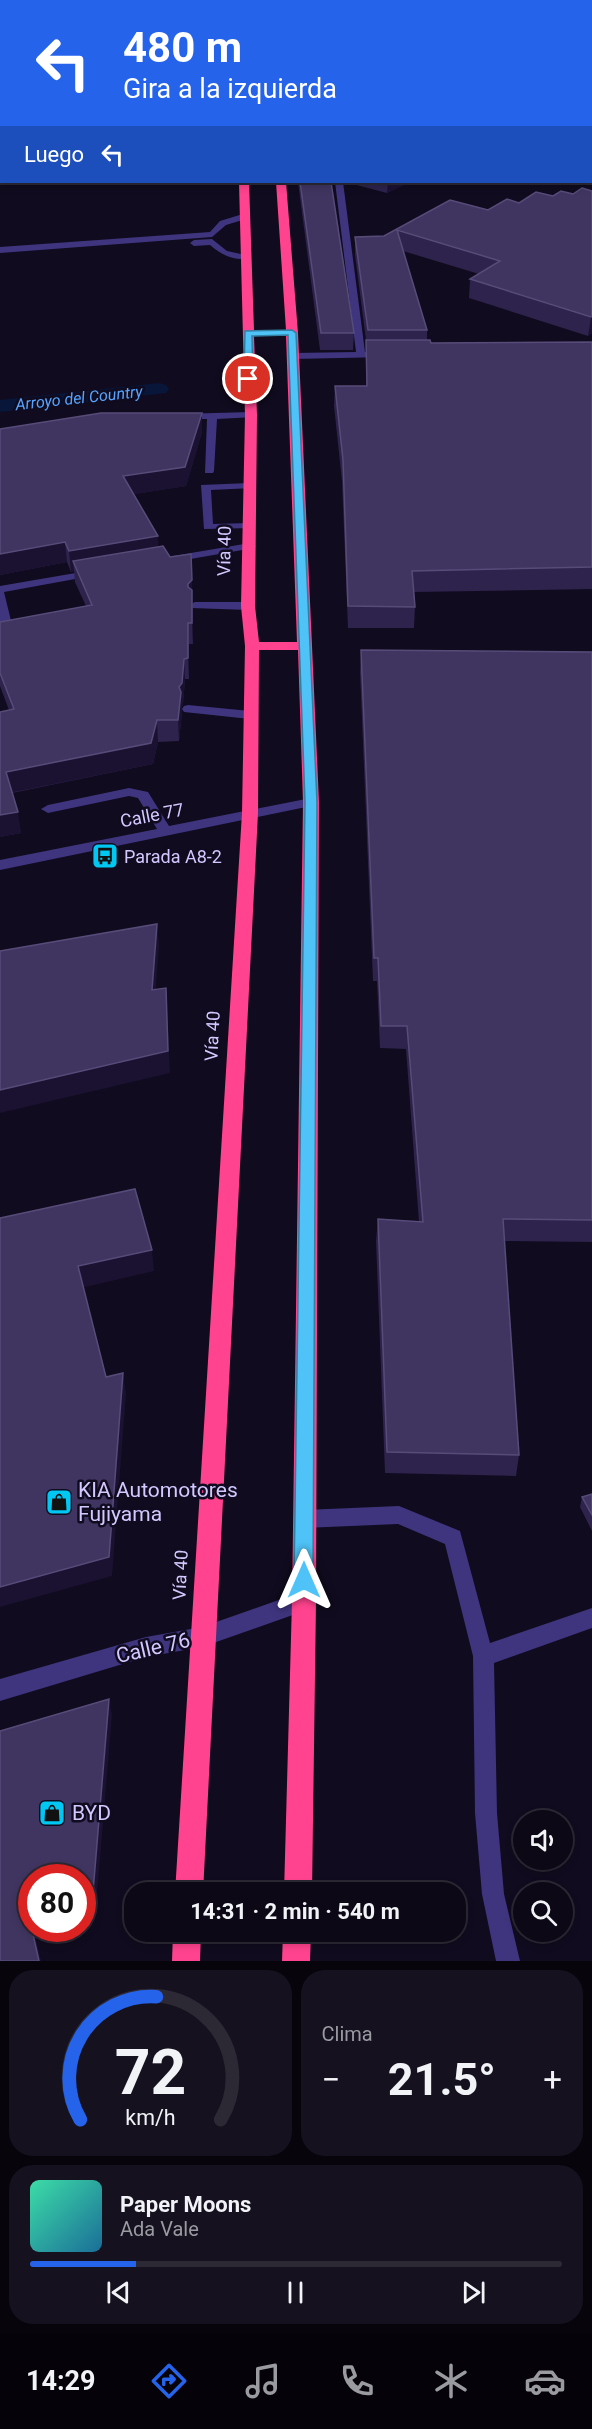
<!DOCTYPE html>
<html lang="es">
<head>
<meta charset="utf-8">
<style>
	:root { --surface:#0c0816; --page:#15111f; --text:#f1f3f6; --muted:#9a9aa1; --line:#2c2935; --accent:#2563eb }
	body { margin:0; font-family:Roboto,sans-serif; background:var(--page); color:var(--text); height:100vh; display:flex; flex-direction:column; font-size:22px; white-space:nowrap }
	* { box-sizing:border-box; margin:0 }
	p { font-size:20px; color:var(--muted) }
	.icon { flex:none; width:33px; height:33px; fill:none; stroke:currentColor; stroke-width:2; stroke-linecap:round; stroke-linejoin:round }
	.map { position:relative; height:1961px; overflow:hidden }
	.details { display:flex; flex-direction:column; gap:9px; padding:9px; background:#07040c; flex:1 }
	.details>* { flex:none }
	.hud { position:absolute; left:0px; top:0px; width:592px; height:183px; box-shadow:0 3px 9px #0003,0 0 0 2px var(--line); background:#2563eb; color:#fff; overflow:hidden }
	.buttons { position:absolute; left:513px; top:1810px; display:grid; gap:12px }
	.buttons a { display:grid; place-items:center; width:60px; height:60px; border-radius:50%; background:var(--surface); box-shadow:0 3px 9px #0003,0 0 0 2px var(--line); font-size:30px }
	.speed { position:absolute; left:18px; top:1864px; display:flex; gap:12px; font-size:30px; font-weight:700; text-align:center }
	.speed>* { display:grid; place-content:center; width:78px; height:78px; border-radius:50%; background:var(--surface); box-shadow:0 3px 9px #0003,0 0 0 2px var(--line); line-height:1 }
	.speed .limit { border:9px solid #d22; background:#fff; color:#111 }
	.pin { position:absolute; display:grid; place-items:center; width:51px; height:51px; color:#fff; margin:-26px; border:3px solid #fff; border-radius:50%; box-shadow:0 2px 6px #0007 }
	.me { position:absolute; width:66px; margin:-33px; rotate:0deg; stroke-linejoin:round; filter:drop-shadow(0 0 4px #0008) }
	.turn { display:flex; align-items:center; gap:21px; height:126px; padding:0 24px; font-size:27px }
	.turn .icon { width:78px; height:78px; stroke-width:2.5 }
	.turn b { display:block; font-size:42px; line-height:51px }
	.then { display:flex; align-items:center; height:57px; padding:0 24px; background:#0003; gap:12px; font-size:22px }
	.big { font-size:45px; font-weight:700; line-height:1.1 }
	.details .tile { flex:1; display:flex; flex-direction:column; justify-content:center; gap:9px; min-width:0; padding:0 21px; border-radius:24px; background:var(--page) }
	.details .dial { align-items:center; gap:0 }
	.dial svg { height:156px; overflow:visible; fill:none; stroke:var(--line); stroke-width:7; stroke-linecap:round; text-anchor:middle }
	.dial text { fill:var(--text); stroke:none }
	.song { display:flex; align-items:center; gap:18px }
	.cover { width:72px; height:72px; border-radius:9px; background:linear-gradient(135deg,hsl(160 70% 55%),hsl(200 70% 35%)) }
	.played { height:6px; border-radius:3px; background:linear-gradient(90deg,var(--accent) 20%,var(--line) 20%) }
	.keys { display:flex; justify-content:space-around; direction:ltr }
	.heat { display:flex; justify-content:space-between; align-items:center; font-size:33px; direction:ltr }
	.details .tiles { flex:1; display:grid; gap:9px; grid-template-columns:1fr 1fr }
	.tile:last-child { grid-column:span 2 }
	.trip { position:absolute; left:124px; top:1882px; width:342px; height:60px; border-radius:24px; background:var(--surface); box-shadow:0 3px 9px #0003,0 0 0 2px var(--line); font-weight:700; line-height:60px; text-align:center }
	.tab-bar { display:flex; height:96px; justify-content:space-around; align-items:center; background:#050309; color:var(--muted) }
	.tab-bar .icon { width:42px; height:42px }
	.tab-bar .on { color:var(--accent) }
	.tab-bar b { font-size:27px; color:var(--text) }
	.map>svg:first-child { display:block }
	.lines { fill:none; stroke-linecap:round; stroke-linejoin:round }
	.stream { stroke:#08163a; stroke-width:4.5 }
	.canal { fill:#08163a; fill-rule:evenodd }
	.minor { fill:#3e357e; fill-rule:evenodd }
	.major { fill:#cb4fff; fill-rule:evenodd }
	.highway { fill:#ff438e; fill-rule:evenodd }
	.wall { fill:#2e234c }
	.shaded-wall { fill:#1b1232 }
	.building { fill:#403560; stroke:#574c79; stroke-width:1.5 }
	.route { fill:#4fc3f7; stroke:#337fa1; stroke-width:1.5 }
	.labels { text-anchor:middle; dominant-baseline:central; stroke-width:5; stroke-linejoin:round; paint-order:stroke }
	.far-water-label { font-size:16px; font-style:italic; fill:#56a4ff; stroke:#100b1e }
	.street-label { font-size:18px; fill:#d3c8ff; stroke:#100b1e }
	.poi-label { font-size:18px; fill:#d3c8ff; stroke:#100b1e; text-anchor:start }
	.near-poi-label { font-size:21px; fill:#d3c8ff; stroke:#100b1e; text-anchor:start }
	.near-street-label { font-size:21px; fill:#d3c8ff; stroke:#100b1e }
</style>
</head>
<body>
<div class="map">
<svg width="592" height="1961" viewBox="0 0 592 1961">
	<rect width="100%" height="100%" fill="#100b1e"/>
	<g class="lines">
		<path class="stream" d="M418,2L426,0"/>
		<path class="canal" d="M159,383L166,385L169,389L166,393L0,412V400Z"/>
		<g class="minor">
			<path d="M335,182H343L365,352L387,353V357L293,359L288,356L293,353L356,352Z"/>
			<path d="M246,213L249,214V218L226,225L212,237L0,253V247L210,232L220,221Z"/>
			<path d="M212,239L227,251L250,256C238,264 220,254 210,245L194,246L190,243L194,240Z"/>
			<path d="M251,412L255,413V417L217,419L214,471L213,473H205L207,419H182L178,418V414Z"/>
			<path d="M249,483L254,486L253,488L211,490L213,524L250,523L254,524V528L204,529L201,485Z"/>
			<path d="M250,543L256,546L254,548L173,562L167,559L173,556Z"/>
			<path d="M93,570L97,571V575L4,592L14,633L8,637L4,636L0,623V586Z"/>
			<path d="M195,602H248L254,606L248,610L191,608V604Z"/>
			<path d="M188,705L250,711L256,715L250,719L184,712L182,709L184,706Z"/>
			<path d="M129,788L148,792L169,826L311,798L318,802L311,806L0,870V860L157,829L138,798L129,796L48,813L41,809L48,805Z"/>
			<path d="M399,1506L460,1531L490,1643L592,1608V1628L494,1663L497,1813L504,1894L520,1961H496L482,1894L475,1813L473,1656L445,1544L398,1524L304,1528L297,1525L294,1519L297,1513L304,1510Z"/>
			<path d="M304,1591L311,1594L314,1601L311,1608L304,1611L202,1647L146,1657L0,1701V1679L146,1637L202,1627Z"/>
		</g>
		<rect class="major" x="591" y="113" width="1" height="4"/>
		<g class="highway">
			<rect x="232" y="0" width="8" height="2"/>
			<rect x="260" y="0" width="8" height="2"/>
			<path d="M239,182H249L254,330H286L276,182H286L298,333L319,802L316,1601L312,1893H284L292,1601L303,802L298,650H259L258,813L203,1893H175L242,813L245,646L241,606L245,415ZM254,336H286L297,642H259L255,606L257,415Z"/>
			<path d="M173,1932H201L200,1961H172Z"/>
			<path d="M283,1932H311L310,1961H282Z"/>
		</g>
	</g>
	<g class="wall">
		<path d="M0,0L2,2V110L1,107H0Z"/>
		<path d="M591,14L592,16V60H591Z"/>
		<path d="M298,182H331L354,333L353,350H320Z"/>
		<path d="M345,182H410L387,193Z"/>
		<path d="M592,191V333L588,336L469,298L470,279L479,274L403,251L427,330V340L431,343L592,342V589L414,592L415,607L414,628H348L342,481L334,406L335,386H366V340L355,255V237L384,236L450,200L488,210L553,196Z"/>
		<path d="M0,429L202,432L186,486L134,494L158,536V547L170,557L191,554L193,644H189V679H185L183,704L182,706V713L179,741L158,742L153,764L12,793L21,833L0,837L9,710L0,686V622L86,606L75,582L74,571L71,572L67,562L0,575Z"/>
		<path d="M361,650L592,652V1242L504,1241L519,1455L516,1476L385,1473L376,1241L378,1219L419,1222L406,1049L380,1048L377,981H373L360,672Z"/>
		<path d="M592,1494V1531L580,1507L582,1497Z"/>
	</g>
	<g class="shaded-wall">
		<path d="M388,182H410L387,193Z"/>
		<path d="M592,316V333L588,336L591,317Z"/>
		<path d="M202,413V432L186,486L124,496L123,476Z"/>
		<path d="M158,536L159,556L73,561L74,571L71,572L69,551Z"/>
		<path d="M65,542L67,562L0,575V554Z"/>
		<path d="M191,554L192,574L193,644L192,623L189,604L188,584Z"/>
		<path d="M188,623L189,644V679L188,658Z"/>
		<path d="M184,659L185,679L183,704L182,706V713L179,741L178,720L179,687Z"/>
		<path d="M157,720L158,742L153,764L9,793L6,772Z"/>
		<path d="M18,812L21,833L0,837V815Z"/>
		<path d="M157,924L159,946L154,1013L152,990Z"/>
		<path d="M166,988L170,1073L0,1113V1090Z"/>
		<path d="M152,1250L154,1271L81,1288L78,1266Z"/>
		<path d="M123,1373L126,1394L112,1576L0,1607V1587Z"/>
		<path d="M109,1699L112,1715L95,1918L82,1922V1907Z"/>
		<path d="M32,1929H57L35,1935L41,1961H39Z"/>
	</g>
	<g class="building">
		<path d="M0,0H57V2H2V30H0Z"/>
		<path d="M591,14L592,16V48H591Z"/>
		<rect x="0" y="37" width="2" height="58"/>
		<path d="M300,182H331L354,333H321Z"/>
		<path d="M582,188L592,191V316L591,317L470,279L500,261L397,230L427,330H368L355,237L384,236L450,200L488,210L507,199L519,203L536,192L553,196L561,191L573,194Z"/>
		<path d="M366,340H430L431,343L592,342V567L412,571L415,607L348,606L343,460L335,386H367Z"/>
		<path d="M101,413H202L185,467L123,476L158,536L69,551L65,542L0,554V429Z"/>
		<path d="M163,546L170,557L191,554L192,580L188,584V587L192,590V623H188V658L184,659L182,683L179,687L181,692L178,720H157L151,743L6,772L18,812L0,815V712L14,709L0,673V622L92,605L73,561Z"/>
		<path d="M361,650L592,652V1220L503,1219L519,1455L387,1452L378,1219L423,1222L407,1026H381L378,958H374Z"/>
		<path d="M157,924L152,990L166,988L168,1051L0,1090V951Z"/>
		<path d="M135,1189L152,1250L78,1266L106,1377L123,1373L109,1557L0,1587V1218Z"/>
		<path d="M592,1494V1515L582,1497Z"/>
		<path d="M109,1699L92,1904L82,1907V1878H32V1921H30L39,1961H0V1731Z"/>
	</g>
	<path class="route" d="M292,330L296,333L317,802L313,1580L310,1587L304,1589L297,1587L294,1580L305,802L288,335L252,336L253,379L248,382L244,379L245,331Z"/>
	<defs>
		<symbol id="bus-square" viewBox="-11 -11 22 22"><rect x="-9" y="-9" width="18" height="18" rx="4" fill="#00c8f3" stroke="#100b1e"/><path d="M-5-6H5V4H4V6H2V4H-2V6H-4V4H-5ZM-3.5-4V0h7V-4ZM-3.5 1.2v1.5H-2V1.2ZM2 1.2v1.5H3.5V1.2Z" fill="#111"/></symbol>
		<symbol id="shop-square" viewBox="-11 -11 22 22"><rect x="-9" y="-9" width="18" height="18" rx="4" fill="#00c8f3" stroke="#100b1e"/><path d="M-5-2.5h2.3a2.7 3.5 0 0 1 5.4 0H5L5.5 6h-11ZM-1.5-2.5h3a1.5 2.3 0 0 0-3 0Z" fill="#111"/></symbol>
	</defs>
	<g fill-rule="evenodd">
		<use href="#bus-square" x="90" y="841" width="30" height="30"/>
		<use href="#shop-square" x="44" y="1487" width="30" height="30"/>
		<use href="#shop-square" x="37" y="1798" width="30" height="30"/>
	</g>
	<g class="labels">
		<g class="far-water-label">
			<text transform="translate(79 398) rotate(-6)">Arroyo del Country</text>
		</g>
		<g class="street-label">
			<text transform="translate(224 551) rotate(-89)">Vía 40</text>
			<text transform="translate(152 815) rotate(-11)">Calle 77</text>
			<text transform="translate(212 1036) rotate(-87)">Vía 40</text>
			<text transform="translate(180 1575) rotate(-87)">Vía 40</text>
		</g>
		<g class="poi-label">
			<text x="124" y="856">Parada A8-2</text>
		</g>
		<g class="near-poi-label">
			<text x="78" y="1490">KIA Automotores<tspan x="78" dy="24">Fujiyama</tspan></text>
			<text x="72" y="1813">BYD</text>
		</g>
		<g class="near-street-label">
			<text transform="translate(153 1648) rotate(-13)">Calle 76</text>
		</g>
	</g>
</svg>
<div class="buttons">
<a><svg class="icon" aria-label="sound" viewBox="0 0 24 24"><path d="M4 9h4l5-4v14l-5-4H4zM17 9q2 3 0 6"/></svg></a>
<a><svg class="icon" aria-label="search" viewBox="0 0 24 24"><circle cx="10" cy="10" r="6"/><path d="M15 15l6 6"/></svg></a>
</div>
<div class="speed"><div class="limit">80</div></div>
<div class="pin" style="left:248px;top:379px;background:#d93025"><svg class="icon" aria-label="arrive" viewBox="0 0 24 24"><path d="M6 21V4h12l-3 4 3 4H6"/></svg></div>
<svg class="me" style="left:304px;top:1580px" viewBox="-20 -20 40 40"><path d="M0-17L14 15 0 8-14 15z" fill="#4fc3f7" stroke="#fff" stroke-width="4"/></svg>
<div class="trip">14:31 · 2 min · 540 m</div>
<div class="hud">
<div class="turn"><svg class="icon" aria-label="left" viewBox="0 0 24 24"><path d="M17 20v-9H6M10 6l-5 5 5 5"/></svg><div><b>480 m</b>Gira a la izquierda</div></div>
<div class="then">Luego<svg class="icon" aria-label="left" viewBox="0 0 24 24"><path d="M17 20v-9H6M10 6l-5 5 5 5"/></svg></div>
</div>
</div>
<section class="details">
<div class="tiles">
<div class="tile dial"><svg viewBox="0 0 100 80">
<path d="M14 69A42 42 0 1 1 86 69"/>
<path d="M14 69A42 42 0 0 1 53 6" stroke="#2563eb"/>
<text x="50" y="56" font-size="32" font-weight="700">72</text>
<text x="50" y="72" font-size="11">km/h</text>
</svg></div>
<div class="tile"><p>Clima</p>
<div class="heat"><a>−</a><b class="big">21.5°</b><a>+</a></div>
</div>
<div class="tile">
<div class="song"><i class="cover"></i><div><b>Paper Moons</b><p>Ada Vale</p></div></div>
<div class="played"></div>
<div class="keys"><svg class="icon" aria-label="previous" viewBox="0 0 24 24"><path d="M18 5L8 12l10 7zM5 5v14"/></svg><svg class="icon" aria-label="pause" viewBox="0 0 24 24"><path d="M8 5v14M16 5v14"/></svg><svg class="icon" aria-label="next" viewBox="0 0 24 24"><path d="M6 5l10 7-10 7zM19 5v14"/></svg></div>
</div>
</div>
</section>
<nav class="tab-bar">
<b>14:29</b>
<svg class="icon on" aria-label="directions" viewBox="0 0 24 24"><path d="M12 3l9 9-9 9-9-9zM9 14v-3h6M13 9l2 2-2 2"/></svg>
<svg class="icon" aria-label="music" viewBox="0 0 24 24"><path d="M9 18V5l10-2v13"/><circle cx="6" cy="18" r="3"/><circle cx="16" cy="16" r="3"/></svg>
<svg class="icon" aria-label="phone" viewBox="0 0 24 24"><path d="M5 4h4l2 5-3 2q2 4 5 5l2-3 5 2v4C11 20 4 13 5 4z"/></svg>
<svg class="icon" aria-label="climate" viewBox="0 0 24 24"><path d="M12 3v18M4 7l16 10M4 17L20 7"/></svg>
<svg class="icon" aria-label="car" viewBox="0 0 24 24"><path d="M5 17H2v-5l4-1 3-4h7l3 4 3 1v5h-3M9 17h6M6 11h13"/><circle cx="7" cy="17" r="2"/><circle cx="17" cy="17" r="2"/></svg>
</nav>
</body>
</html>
